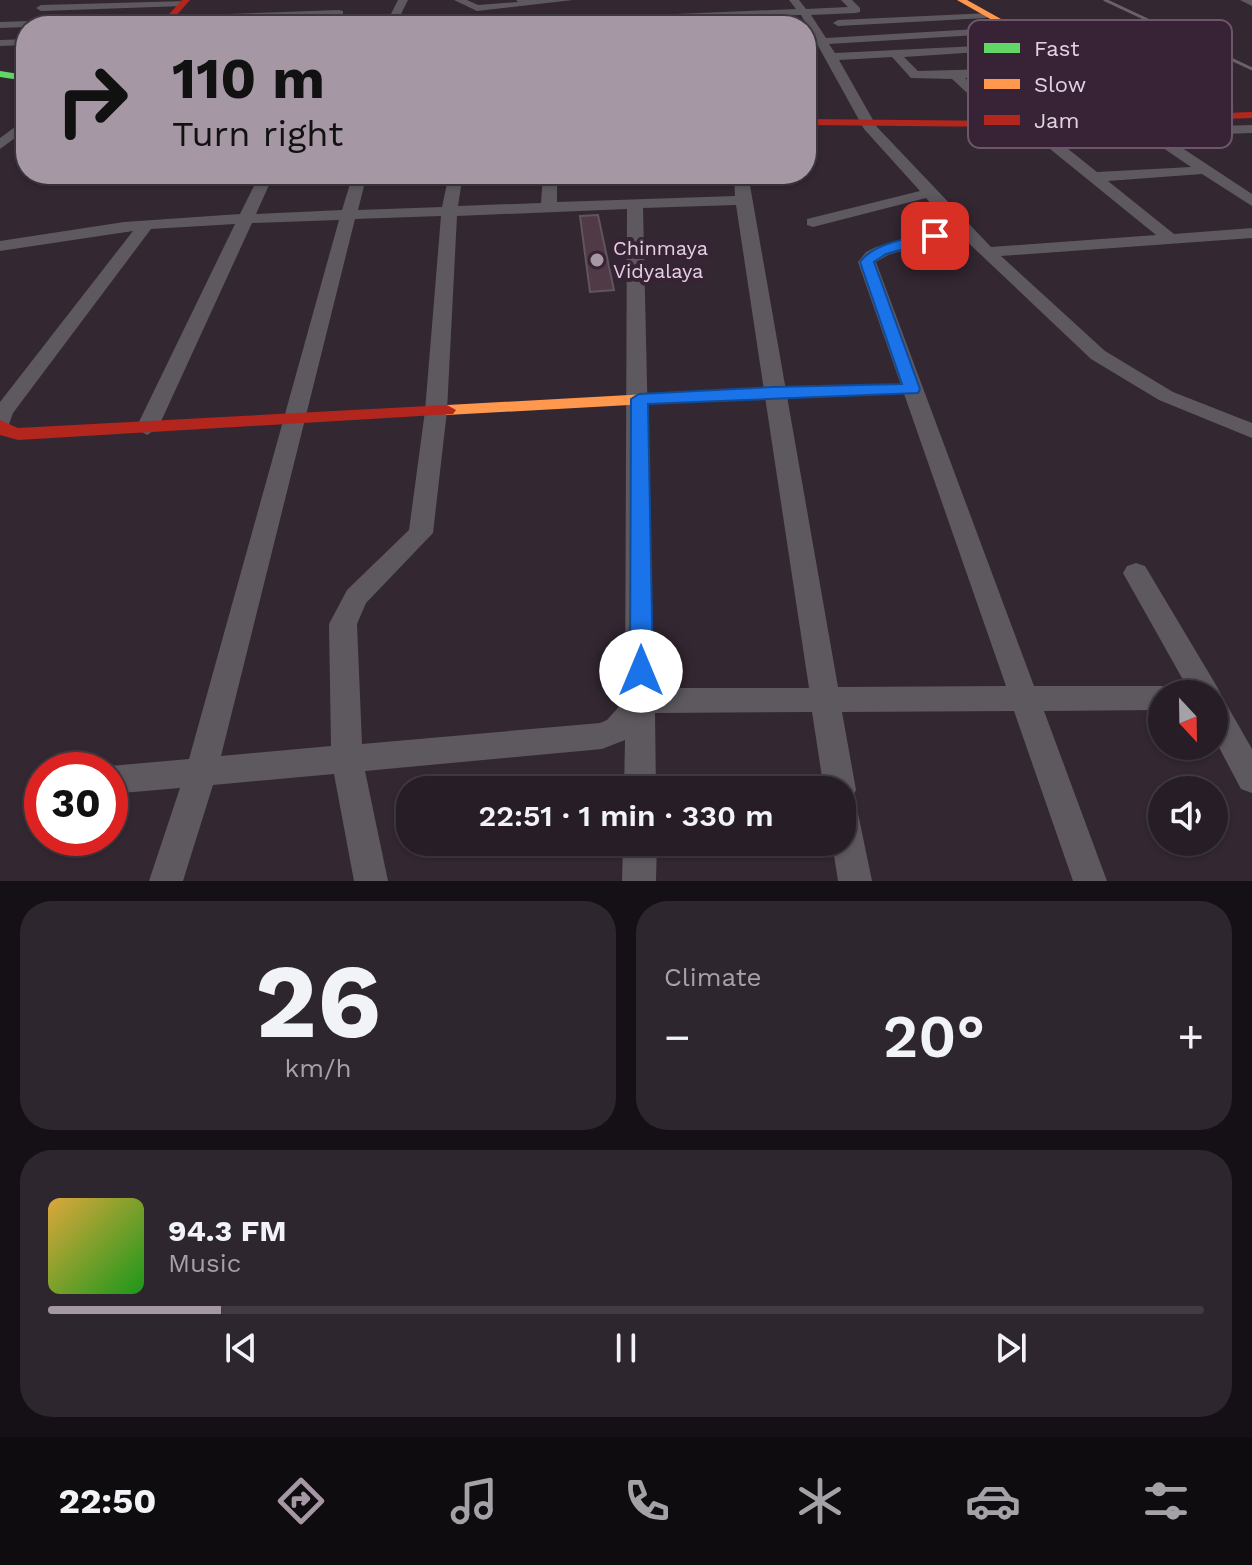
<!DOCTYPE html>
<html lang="en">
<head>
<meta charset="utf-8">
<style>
	:root { --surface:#261d26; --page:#2e262e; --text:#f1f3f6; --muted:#a4a2a7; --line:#423b43; --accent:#a597a3 }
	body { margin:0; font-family:"Work Sans",sans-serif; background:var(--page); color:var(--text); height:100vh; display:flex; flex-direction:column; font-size:30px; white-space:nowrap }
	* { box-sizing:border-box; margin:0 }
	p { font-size:26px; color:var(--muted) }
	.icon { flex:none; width:44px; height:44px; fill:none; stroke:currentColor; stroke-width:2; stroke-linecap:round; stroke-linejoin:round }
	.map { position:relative; height:881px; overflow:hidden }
	.sheet { display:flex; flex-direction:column; gap:20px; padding:20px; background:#151015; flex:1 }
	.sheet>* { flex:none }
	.banner { position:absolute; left:16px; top:16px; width:800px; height:168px; border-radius:32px; box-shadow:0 2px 6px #0004,0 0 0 2px var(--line); background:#a597a3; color:#111; overflow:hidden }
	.needle { width:52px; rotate:158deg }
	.fabs { position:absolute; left:1148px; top:680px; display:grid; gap:16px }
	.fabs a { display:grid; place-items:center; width:80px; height:80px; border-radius:50%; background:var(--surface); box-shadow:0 2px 6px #0004,0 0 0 2px var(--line); font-size:40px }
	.speed { position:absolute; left:24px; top:752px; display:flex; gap:16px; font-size:40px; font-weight:700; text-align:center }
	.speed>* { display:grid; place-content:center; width:104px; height:104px; border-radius:50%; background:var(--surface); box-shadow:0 2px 6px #0004,0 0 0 2px var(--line); line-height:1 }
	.speed .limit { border:12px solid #d22; background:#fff; color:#111 }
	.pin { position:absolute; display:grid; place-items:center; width:68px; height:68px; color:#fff; margin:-34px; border-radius:16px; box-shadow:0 4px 12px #0006 }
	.me { position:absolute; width:88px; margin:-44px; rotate:0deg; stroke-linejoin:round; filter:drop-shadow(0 0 6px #0008) }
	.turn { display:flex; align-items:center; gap:28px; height:168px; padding:0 24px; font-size:36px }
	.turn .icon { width:104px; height:104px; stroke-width:2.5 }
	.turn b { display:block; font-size:56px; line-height:68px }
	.big { font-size:60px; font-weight:600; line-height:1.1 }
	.sheet .card { flex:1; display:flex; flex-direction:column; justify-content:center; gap:12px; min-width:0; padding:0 28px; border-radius:32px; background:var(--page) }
	.sheet .dial { align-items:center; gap:0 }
	.dial b { font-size:104px; line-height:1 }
	.song { display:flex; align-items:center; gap:24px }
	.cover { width:96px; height:96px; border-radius:12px; background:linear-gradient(135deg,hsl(40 70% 55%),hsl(120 70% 35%)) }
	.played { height:8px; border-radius:4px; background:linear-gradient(90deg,var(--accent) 15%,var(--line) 15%) }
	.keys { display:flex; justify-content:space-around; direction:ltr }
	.heat { display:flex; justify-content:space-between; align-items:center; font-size:44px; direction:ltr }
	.sheet .tiles { flex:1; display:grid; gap:20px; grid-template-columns:1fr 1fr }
	.card:last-child { grid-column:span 2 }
	.trip { position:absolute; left:396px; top:776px; width:460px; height:80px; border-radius:32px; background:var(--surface); box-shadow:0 2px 6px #0004,0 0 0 2px var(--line); font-weight:600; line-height:80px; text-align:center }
	.menu { display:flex; height:128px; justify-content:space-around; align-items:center; background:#0f0c0f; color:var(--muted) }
	.menu .icon { width:56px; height:56px }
	.menu .on { color:var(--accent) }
	.menu b { font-size:36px; color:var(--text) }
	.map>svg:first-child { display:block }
	.building { fill:#503a46; stroke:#61555c; stroke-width:2 }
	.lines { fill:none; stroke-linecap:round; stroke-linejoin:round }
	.street { fill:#5d595f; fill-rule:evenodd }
	.fast { fill:#63d668; fill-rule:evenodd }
	.slow { fill:#ff974d; fill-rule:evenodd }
	.jam { fill:#b3261e; fill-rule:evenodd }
	.rail { stroke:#696369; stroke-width:3 }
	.route { fill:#1a73e8; stroke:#114b97; stroke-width:2 }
	.poi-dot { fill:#a597a3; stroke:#382236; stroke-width:3 }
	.labels { text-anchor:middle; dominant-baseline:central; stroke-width:8; stroke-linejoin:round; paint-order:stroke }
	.far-poi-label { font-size:20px; fill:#e2d3e0; stroke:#382236; text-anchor:start }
	.key { fill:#382236; stroke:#6b5769; stroke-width:2 }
	.key-label { font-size:22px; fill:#e2d3e0 }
</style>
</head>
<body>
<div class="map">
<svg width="1252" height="881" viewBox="0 0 1252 881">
	<rect width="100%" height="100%" fill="#332732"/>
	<path class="building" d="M598,215L614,290L590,292L580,216Z"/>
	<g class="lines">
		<g class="street">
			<path d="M398,0H408L395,26H385Z"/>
			<path d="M454,0H467L478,5L518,2L516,0H573L477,11Z"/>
			<path d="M789,0H799L806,9L848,7L841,0H852L860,8V12L856,13L811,15L826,38L1010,27L1015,30L1010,33L829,44L835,53L1038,43L1044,46L1042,48L904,57L918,71L1135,65L1163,72L1234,108L1223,111L1155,78L1135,73L965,78L1018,128V134L1013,135L952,79L911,78L892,57L839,60L877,127L991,247L1156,235L1023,127V121H1033L1097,172L1191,167L1147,137L1083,138L1059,126V120H1069L1086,130L1252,125V133L1164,136L1252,194V206L1202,174L1108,181L1174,234L1252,228V238L1001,256L1105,351L1173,392L1252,423V438L1159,400L1091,359L959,234L888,255L876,262L1034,686H1162L1172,689L1175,694H1162V710L1044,711L1107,881H1073L1014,711L842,712L856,790L854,794L872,881H838L832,842H842V790H824L812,712L655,713L656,790H624L625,740L602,749L365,771L388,881H354L334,774L213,785L183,881H149L180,788L110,794V770H99L110,766L189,759L339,220L252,223L158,428L147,435L136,428L235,224L151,229L13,413L8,427L0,429V402L133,231L0,251V241L124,222L240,214L260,174H274L256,214L342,210L353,174H367L358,210L442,207L449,174H463L458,206L541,203L543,174H557V202L735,196L734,174H748L838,687L1006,686L858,262L866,252L876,247L951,226L926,198L813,227L807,225V219L920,191L864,129L801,15L536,26H454L459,23L796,9ZM736,205L809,688H654L643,208ZM627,209L625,700L607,720L600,723L362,744L357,624L366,603L433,533L447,411L457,216ZM441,216L425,411L409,530L347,590L329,624L331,746L221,756L355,219Z"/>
			<path d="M1240,0H1252V6Z"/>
			<path d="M187,1L184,6L41,11L36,8L41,5Z"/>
			<path d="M339,10L343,11V15L0,28V22Z"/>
			<path d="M990,13L991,15L986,18L838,26L833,23L838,20Z"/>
			<path d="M26,39V45L0,46V40Z"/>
			<path d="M26,119V130L0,149V138Z"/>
			<path d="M1136,563L1145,566L1216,685L1221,694L1219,698L1224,700L1252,749V793L1241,789L1214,738V694H1191L1123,573L1127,566Z"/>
			<path d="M623,842H657L656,881H622Z"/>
		</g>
		<path class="fast" d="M0,71L26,75V81L0,77Z"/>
		<g class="slow">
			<path d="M957,0H967L1089,68L1150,109L1141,111L1083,72Z"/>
			<path d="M912,384L920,389L918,393L773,397L447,415L438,410L447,405L773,387Z"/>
		</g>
		<g class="jam">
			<path d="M182,0H190L167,26H158Z"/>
			<path d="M1252,112V118L1006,127L806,125V119L1006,121Z"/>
			<path d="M447,405L456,410L453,414L18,440L0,435V420L18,428Z"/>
		</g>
		<path class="rail" d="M1105,0L1252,69"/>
	</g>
	<path class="route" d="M935,232L940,233V239L886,254L874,262L920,389L918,393L648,404L653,671L650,678L641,681L633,678L630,671L631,399L639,394L773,387L902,384L860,262C874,242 912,238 935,232Z"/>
	<circle class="poi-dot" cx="597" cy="260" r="8"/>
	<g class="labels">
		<g class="far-poi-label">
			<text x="613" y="248">Chinmaya<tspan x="613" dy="23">Vidyalaya</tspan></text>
		</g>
	</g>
	<rect x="968" y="20" width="264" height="128" rx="12" class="key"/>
	<rect x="984" y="43" width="36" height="10" fill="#63d668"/>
	<rect x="984" y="79" width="36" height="10" fill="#ff974d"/>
	<rect x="984" y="115" width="36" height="10" fill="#b3261e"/>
	<g class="key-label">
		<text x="1034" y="56">Fast</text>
		<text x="1034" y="92">Slow</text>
		<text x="1034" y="128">Jam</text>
	</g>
</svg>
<div class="fabs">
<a><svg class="needle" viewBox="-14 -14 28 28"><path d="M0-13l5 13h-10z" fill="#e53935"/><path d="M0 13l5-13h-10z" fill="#a4a2a7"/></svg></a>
<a><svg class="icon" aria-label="sound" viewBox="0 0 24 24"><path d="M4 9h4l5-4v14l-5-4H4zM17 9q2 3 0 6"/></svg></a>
</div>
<div class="speed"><div class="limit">30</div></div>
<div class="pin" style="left:935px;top:236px;background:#d93025"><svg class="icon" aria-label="arrive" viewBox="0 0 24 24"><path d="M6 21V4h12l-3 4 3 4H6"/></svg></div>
<svg class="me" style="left:641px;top:671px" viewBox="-20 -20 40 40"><circle r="19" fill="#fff"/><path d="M0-13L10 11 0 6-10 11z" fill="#1a73e8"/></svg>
<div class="trip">22:51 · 1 min · 330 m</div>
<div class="banner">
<div class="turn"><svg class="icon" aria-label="right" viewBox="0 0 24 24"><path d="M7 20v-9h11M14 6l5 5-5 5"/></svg><div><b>110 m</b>Turn right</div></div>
</div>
</div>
<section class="sheet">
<div class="tiles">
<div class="card dial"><b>26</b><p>km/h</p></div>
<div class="card"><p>Climate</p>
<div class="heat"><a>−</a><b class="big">20°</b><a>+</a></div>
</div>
<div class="card">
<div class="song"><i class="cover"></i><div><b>94.3 FM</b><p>Music</p></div></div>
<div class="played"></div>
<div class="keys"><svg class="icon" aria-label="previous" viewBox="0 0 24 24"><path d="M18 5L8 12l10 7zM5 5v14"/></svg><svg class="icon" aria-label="pause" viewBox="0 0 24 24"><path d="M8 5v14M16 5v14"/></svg><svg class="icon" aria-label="next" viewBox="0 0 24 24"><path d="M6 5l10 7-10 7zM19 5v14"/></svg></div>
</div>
</div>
</section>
<nav class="menu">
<b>22:50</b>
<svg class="icon on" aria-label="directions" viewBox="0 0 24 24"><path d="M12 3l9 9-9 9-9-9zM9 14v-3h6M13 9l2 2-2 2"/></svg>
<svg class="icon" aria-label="music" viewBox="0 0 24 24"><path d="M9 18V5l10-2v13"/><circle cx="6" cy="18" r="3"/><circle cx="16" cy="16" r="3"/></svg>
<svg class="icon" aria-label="phone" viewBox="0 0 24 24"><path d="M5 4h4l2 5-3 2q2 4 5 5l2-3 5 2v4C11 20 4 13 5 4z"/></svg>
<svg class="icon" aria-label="climate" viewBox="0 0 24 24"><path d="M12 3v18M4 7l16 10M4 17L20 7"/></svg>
<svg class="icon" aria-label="car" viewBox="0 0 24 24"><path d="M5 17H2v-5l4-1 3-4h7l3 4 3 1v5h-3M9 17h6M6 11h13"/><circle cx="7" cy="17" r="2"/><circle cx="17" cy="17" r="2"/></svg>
<svg class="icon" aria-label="filters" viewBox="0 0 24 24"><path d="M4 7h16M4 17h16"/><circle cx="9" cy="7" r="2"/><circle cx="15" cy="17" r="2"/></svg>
</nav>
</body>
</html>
